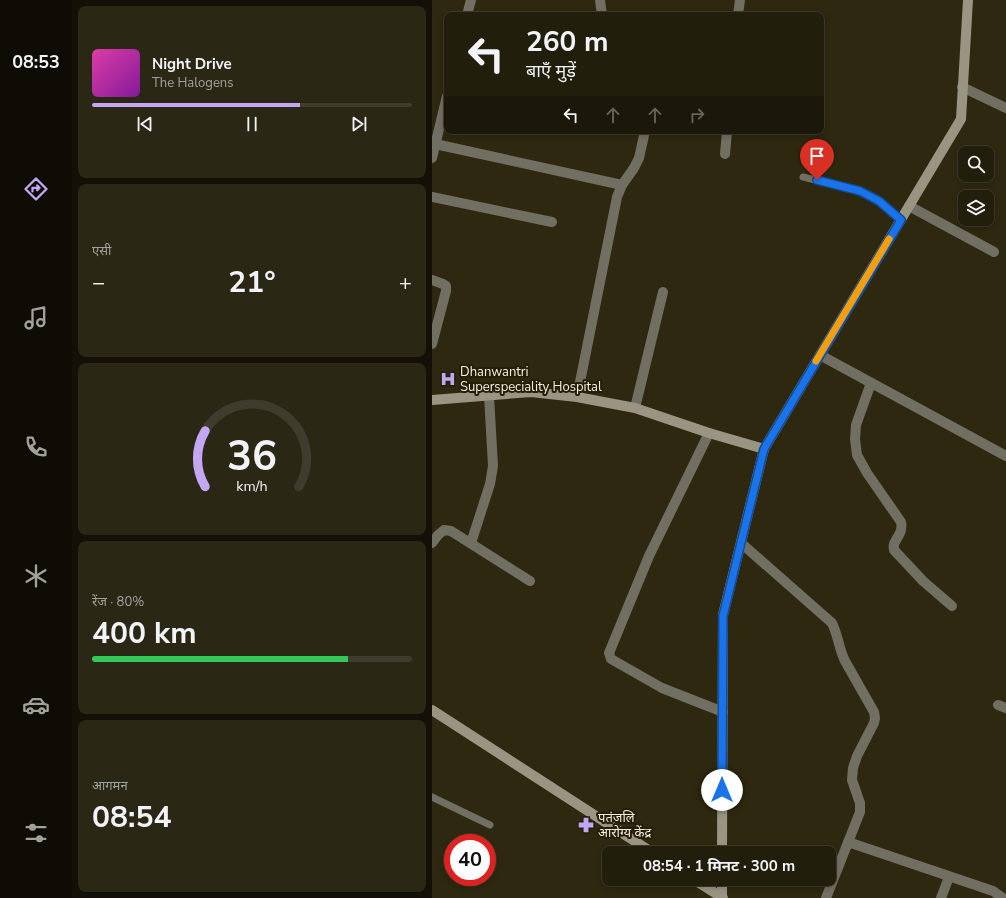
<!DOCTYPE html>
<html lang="hi">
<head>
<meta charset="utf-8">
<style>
	:root { --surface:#221e0c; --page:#2a2715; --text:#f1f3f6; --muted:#a2a29d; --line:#3f3c2d; --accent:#c3a7f2 }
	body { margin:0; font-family:"Nunito Sans","Noto Sans Devanagari",sans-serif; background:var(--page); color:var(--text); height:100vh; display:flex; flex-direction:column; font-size:15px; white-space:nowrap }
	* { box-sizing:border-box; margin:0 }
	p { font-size:13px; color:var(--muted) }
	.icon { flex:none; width:22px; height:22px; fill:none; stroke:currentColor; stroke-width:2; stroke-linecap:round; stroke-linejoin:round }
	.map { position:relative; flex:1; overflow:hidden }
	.drawer { display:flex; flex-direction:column; gap:6px; padding:6px; background:#131007; width:360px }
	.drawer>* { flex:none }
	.top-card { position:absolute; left:12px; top:12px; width:380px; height:122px; border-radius:8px; box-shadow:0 2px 6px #0003,0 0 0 1px var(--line); background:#221e0c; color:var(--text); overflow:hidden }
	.controls { position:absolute; left:526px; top:146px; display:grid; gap:8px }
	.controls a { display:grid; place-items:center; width:36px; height:36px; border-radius:8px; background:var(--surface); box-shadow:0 2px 6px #0003,0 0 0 1px var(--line); font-size:20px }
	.speed { position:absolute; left:12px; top:834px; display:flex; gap:8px; font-size:20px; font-weight:700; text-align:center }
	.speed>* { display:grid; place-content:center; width:52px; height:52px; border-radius:50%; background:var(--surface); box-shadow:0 2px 6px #0003,0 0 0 1px var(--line); line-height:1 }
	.speed .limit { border:6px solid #d22; background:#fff; color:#111 }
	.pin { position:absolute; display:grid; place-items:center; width:34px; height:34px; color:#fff; margin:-41px -17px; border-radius:50% 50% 50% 0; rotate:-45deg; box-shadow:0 0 4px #0007 }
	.pin .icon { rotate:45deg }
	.me { position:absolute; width:44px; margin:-22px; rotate:0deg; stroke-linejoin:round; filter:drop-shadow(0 0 3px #0008) }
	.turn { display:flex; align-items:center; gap:14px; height:84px; padding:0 16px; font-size:18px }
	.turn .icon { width:52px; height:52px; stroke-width:2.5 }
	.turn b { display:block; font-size:28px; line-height:34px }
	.lanes { display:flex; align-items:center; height:38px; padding:0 16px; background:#0003; justify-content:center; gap:20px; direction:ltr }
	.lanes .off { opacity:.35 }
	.big { font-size:30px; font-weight:700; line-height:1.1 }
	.drawer .tile { flex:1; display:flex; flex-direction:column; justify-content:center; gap:6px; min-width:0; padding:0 14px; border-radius:8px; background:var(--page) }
	.drawer .dial { align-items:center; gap:0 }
	.dial svg { height:104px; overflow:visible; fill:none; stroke:var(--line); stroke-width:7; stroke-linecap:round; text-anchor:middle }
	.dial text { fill:var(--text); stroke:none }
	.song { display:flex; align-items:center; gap:12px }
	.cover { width:48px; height:48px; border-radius:6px; background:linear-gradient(135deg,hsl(320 70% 55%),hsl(290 70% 35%)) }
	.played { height:4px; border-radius:2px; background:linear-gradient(90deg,var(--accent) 65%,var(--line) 65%) }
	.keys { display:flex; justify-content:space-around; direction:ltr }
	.heat { display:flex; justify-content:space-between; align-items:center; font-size:22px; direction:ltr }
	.charge { height:6px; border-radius:3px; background:linear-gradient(90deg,#34c759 80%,var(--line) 0) }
	.trip { position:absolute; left:170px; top:846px; width:234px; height:40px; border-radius:8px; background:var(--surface); box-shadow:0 2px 6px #0003,0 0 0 1px var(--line); font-weight:700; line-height:40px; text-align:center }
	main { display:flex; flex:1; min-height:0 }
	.menu { display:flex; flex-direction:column; width:72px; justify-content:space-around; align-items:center; background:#0e0c05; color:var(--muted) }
	.menu .icon { width:28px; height:28px }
	.menu .current { color:var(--accent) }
	.menu b { font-size:18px; color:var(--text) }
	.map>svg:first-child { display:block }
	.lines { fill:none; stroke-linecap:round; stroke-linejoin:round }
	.lane { stroke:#716e62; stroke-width:7 }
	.street { stroke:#716e62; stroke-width:10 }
	.secondary { stroke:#9a9583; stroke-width:10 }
	.route-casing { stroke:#114b97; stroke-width:10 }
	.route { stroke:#1a73e8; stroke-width:7 }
	.slow { stroke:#f59e0b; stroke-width:7 }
	.labels { text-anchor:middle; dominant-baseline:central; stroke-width:4; stroke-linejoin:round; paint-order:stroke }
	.poi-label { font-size:13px; fill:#f2eee0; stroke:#241e07; text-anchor:start }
</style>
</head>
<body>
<main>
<nav class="menu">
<b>08:53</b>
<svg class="icon current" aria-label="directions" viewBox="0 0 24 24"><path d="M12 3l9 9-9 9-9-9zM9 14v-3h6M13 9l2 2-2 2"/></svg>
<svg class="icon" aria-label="music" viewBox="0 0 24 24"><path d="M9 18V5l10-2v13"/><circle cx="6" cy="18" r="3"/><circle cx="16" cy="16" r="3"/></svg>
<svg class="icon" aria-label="phone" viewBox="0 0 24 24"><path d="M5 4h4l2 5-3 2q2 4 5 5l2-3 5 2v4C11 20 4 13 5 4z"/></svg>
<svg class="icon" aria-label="climate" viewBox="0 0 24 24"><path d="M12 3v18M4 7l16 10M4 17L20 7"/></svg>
<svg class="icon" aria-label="car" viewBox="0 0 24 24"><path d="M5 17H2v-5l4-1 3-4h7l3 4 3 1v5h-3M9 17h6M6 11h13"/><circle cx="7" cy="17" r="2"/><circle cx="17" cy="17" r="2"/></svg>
<svg class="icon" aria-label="filters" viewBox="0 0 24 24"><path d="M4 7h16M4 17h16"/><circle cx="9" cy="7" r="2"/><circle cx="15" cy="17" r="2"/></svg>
</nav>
<section class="drawer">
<div class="tile">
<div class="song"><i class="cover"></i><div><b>Night Drive</b><p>The Halogens</p></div></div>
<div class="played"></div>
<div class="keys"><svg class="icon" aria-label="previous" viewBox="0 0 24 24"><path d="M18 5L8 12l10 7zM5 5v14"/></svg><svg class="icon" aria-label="pause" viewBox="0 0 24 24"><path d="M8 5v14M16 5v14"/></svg><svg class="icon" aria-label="next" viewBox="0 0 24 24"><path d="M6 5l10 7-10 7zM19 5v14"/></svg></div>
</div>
<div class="tile"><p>एसी</p>
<div class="heat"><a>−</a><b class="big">21°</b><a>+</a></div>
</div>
<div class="tile dial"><svg viewBox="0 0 100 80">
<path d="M14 69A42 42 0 1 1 86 69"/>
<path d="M14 69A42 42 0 0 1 14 26" stroke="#c3a7f2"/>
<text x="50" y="56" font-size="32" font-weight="700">36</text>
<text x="50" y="72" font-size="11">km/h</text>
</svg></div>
<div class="tile"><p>रेंज · 80%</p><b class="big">400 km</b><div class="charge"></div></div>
<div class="tile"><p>आगमन</p><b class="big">08:54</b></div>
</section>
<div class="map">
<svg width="574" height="898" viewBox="0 0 574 898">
	<rect width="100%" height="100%" fill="#2e2810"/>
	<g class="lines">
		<g class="lane">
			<path d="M371,177L428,191L447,201L469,220"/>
			<path d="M0,797L58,825"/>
		</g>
		<g class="street">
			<path d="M168,0L170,15"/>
			<path d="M35,15L39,0"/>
			<path d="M306,15L308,0"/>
			<path d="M530,87L574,108"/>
			<path d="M3,144L190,185"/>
			<path d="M293,154L295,131"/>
			<path d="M0,158L15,96"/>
			<path d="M0,197L120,222"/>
			<path d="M477,206L562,252"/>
			<path d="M0,280L11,284L14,286V291L0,344"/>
			<path d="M388,355L574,456"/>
			<path d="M439,383L424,425L423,439L425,455L435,473L469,522C472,536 459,540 462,550L491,581L520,606"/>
			<path d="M145,397L185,197L190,185L202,168L207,158L213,131"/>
			<path d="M203,408L231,292"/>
			<path d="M277,433L217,556L177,653L179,659L230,688L291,712"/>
			<path d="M0,543L6,535L12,530L19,531L98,581"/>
			<path d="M39,543L58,484L61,466L57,396"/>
			<path d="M309,543L400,623C406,635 407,649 413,661L442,712L443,718L442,723L425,756L421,768L420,780L428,803V812L394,898"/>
			<path d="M566,705L574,708"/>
			<path d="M416,842L561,891L571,898"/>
			<path d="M509,898L517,877"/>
		</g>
		<g class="secondary">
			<path d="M0,400L99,392L145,397L203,408L277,433L332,449"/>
			<path d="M0,710L221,853"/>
			<path d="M290,853L291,615L332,449L529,119L536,0"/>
			<path d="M261,879L291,898"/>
			<path d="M290,898V879"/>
		</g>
	</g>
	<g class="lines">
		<defs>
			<path id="route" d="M290,790L291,616L332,449L469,220L447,201L428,191L385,180"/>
		</defs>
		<use href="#route" class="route-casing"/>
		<use href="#route" class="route"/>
		<path class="slow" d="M384,361L457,239"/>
	</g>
	<defs>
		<symbol id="hospital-bare" viewBox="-9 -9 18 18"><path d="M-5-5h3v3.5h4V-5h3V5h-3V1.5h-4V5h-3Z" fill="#c3a7f2" stroke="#241e07" stroke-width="2.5" paint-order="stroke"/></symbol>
		<symbol id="pharmacy-bare" viewBox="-9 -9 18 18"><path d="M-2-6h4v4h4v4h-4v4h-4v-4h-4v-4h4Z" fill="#c3a7f2" stroke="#241e07" stroke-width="2.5" paint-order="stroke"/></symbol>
	</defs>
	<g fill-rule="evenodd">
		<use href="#hospital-bare" x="5" y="368" width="22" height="22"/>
		<use href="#pharmacy-bare" x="143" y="814" width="22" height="22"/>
	</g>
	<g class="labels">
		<g class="poi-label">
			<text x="28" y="372">Dhanwantri<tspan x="28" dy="15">Superspeciality Hospital</tspan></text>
			<text x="166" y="818">पतंजलि<tspan x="166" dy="15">आरोग्य केंद्र</tspan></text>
		</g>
	</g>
</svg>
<div class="controls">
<a><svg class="icon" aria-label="search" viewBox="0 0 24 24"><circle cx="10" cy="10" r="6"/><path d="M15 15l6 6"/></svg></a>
<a><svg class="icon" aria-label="layers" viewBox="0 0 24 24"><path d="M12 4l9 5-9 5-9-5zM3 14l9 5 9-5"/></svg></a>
</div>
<div class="speed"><div class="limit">40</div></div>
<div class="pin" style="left:385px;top:180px;background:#d93025"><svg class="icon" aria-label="arrive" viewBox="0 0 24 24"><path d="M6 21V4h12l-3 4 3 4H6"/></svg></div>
<svg class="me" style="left:290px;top:790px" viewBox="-20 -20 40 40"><circle r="19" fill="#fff"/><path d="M0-13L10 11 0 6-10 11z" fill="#1a73e8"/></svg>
<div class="trip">08:54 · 1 मिनट · 300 m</div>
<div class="top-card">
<div class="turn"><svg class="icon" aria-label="left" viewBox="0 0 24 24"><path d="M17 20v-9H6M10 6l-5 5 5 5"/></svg><div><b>260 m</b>बाएँ मुड़ें</div></div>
<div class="lanes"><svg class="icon" aria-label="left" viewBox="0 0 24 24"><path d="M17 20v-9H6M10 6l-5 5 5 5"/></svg><svg class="icon off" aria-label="ahead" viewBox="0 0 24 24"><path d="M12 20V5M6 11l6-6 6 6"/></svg><svg class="icon off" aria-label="ahead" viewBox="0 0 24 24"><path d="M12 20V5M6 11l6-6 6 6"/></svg><svg class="icon off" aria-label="right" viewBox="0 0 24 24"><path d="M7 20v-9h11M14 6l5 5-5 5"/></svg></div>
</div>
</div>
</main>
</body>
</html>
